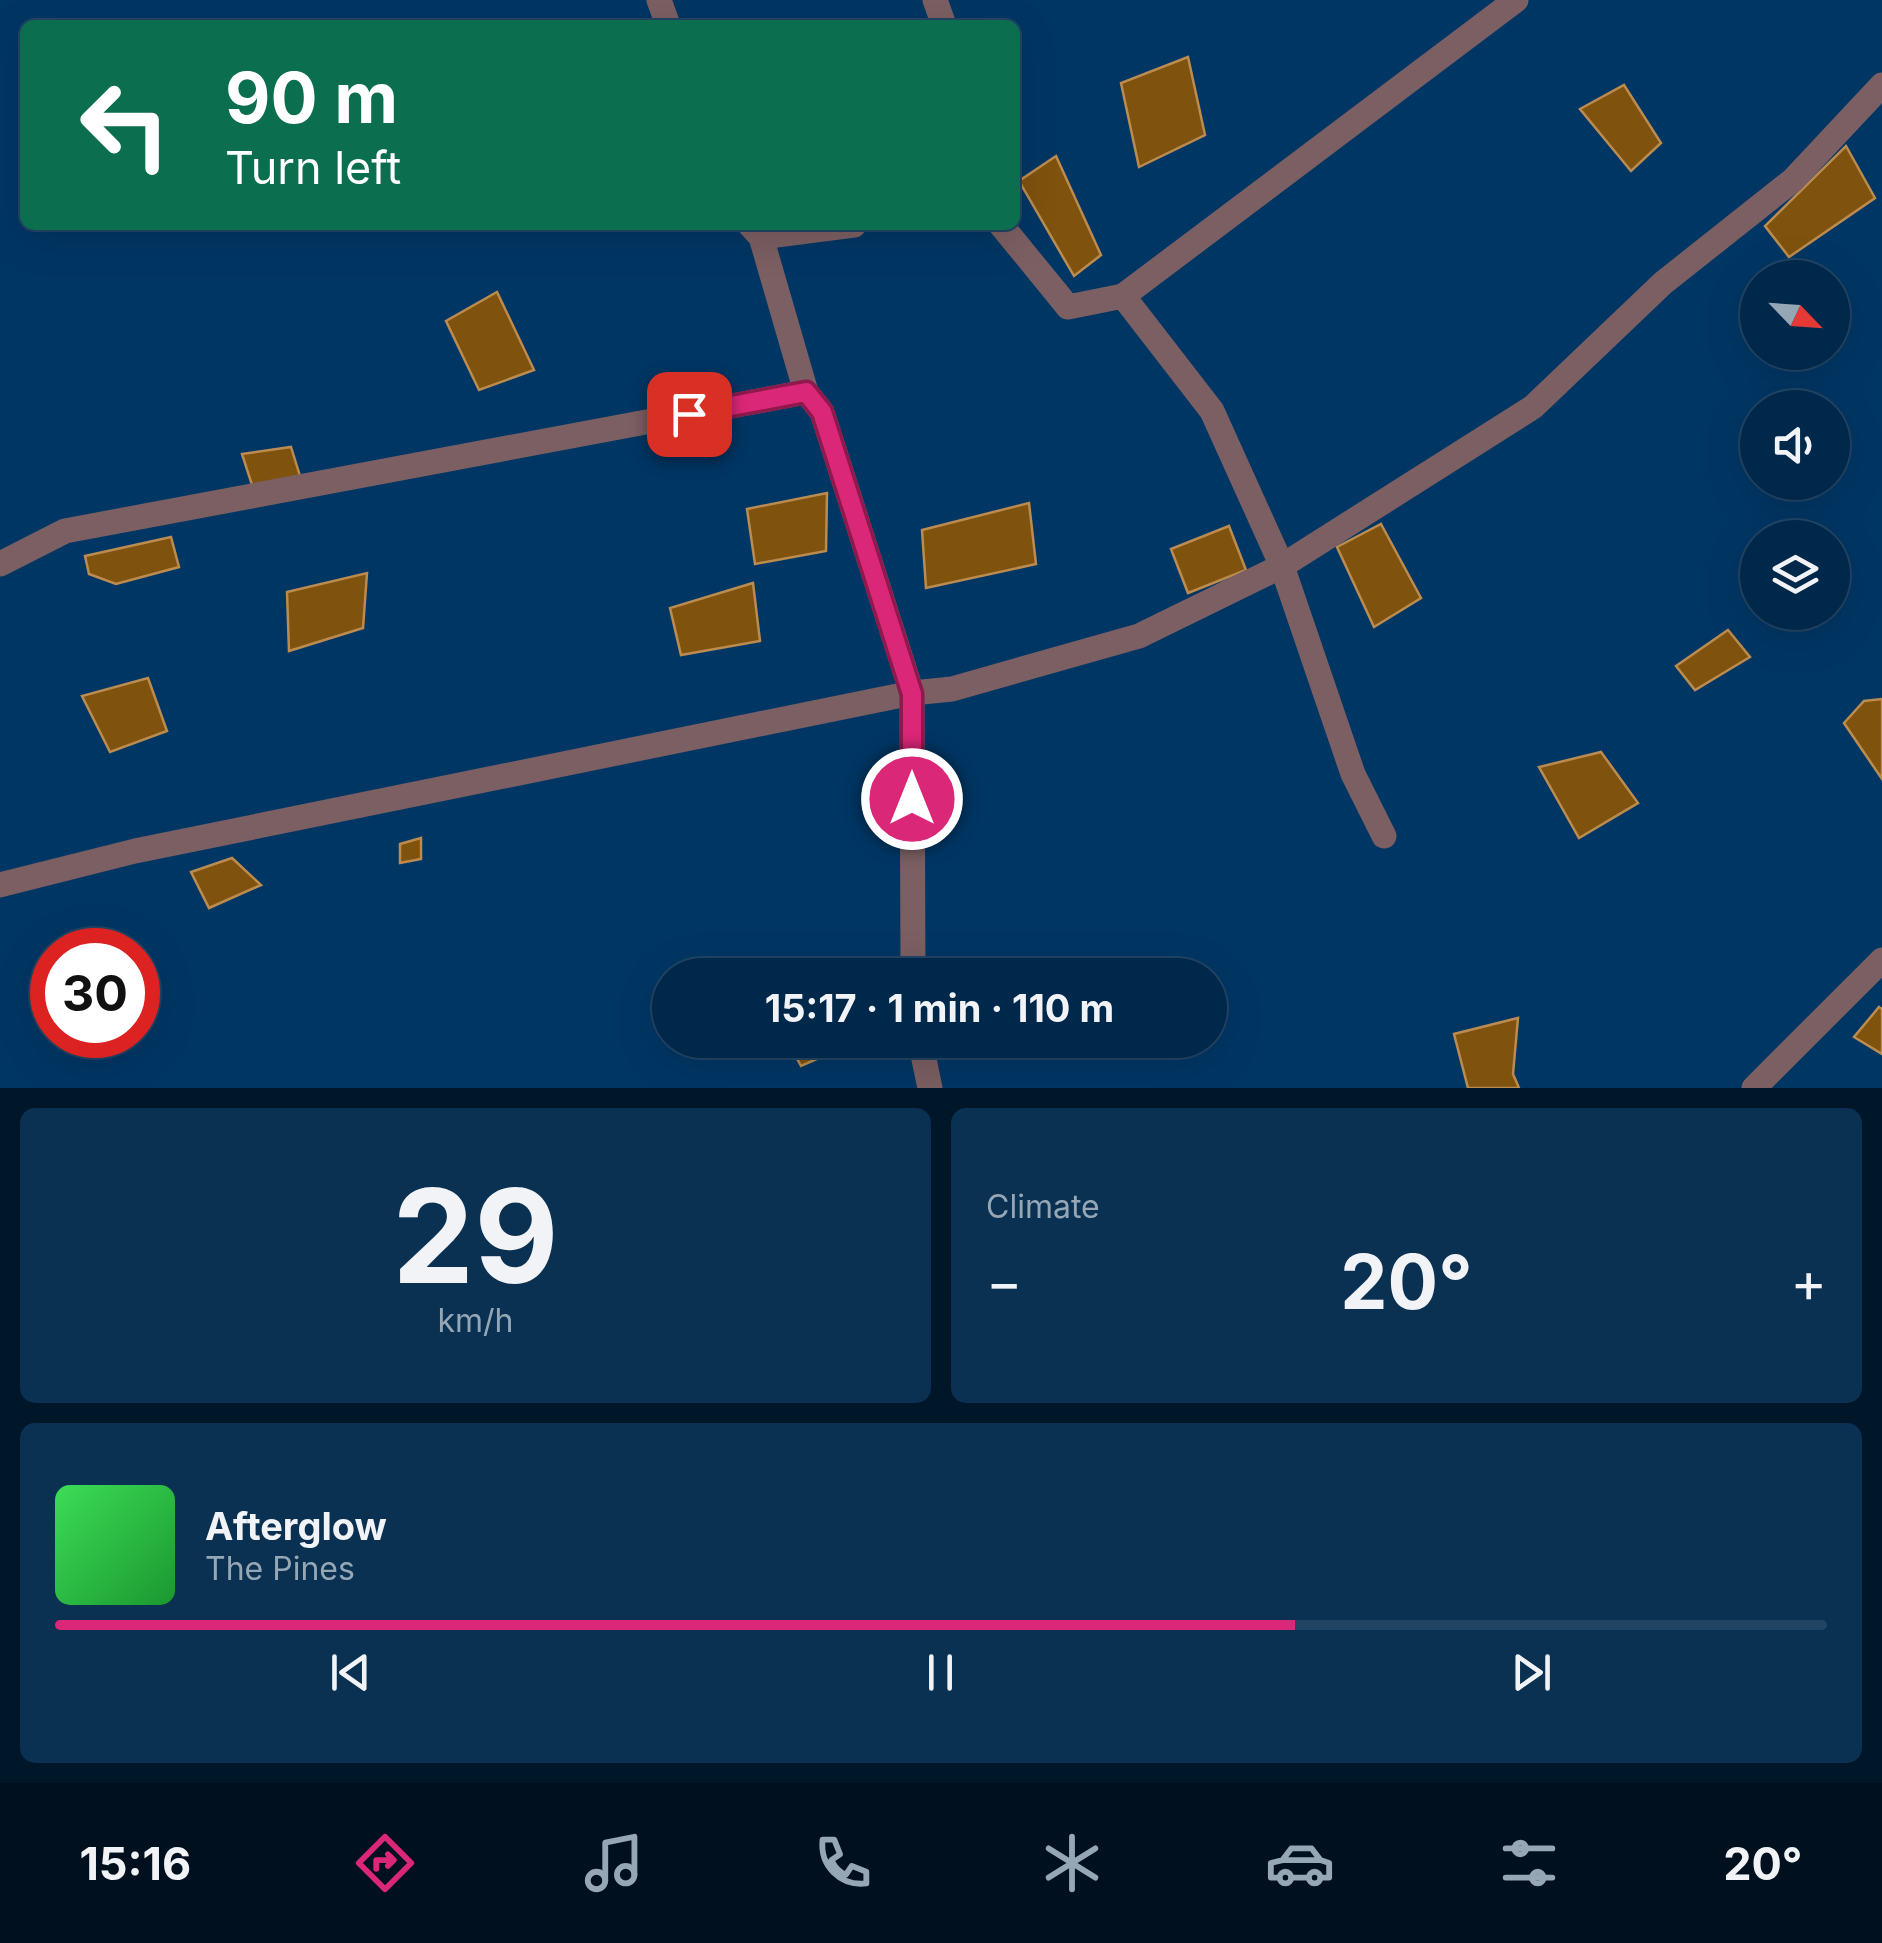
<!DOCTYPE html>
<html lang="en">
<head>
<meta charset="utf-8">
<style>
	:root { --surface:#00284b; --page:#0a3052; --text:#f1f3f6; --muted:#95a6b5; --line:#224463; --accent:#db2777 }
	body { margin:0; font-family:Inter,sans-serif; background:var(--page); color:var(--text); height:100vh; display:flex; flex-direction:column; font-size:38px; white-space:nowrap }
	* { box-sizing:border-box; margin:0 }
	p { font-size:32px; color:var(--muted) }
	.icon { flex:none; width:55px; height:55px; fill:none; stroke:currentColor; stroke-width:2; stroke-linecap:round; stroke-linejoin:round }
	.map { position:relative; height:1088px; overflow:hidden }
	.panel { display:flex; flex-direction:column; gap:20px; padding:20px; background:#001629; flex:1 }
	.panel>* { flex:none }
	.hud { position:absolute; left:20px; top:20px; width:1000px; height:210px; border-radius:15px; box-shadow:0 10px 40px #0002,0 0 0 2px var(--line); background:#0b6e4f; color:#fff; overflow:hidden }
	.needle { width:65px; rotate:115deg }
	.fabs { position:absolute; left:1740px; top:260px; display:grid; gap:20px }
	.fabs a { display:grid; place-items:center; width:110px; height:110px; border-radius:50%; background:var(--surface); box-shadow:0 10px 40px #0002,0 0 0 2px var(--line); font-size:50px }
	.speed { position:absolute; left:30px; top:928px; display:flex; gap:20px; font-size:50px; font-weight:700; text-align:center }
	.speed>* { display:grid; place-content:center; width:130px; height:130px; border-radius:50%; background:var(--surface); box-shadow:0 10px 40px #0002,0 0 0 2px var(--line); line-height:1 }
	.speed .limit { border:15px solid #d22; background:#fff; color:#111 }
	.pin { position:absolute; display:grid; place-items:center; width:85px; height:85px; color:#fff; margin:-42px; border-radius:20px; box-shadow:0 5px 15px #0006 }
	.me { position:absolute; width:110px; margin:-55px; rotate:0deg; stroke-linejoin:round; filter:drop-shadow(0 0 8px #0008) }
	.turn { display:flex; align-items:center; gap:35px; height:210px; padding:0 40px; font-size:45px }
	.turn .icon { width:130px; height:130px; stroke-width:2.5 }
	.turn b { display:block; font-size:70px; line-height:85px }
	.big { font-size:75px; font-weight:700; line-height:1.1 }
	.panel .card { flex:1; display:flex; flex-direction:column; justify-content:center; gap:15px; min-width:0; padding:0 35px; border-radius:15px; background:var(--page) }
	.panel .dial { align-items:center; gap:0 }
	.dial b { font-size:130px; line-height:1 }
	.song { display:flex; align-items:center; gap:30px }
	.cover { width:120px; height:120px; border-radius:15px; background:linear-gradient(135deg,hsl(130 70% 55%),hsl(130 70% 35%)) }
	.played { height:10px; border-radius:5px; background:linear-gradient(90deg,var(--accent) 70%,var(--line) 70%) }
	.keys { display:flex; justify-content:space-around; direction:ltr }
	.heat { display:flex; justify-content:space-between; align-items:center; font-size:55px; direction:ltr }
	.panel .tiles { flex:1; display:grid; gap:20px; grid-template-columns:1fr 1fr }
	.card:last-child { grid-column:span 2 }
	.trip { position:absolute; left:652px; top:958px; width:575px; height:100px; border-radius:50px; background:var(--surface); box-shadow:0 10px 40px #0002,0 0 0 2px var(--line); font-weight:700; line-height:100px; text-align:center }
	.tabs { display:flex; height:160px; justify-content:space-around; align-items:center; background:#00101e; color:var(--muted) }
	.tabs .icon { width:70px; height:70px }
	.tabs .current { color:var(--accent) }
	.tabs b { font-size:45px; color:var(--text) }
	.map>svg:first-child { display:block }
	.building { fill:#7f520e; stroke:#bb8b4f; stroke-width:2.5 }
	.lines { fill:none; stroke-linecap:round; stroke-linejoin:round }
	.street { stroke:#7b5f62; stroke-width:25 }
	.route-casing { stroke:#8e194d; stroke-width:25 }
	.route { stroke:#db2777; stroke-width:18 }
</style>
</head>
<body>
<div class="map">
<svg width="1882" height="1088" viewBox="0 0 1882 1088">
	<rect width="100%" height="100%" fill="#003664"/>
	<g class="building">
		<path d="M1188,57L1205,135L1139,167L1121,83Z"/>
		<path d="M1624,85L1661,143L1631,171L1580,109Z"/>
		<path d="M1846,146L1875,198L1789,257L1765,226Z"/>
		<path d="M1056,156L1101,255L1074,276L1019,181Z"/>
		<path d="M497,292L534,370L479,390L446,321Z"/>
		<path d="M291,447L300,476L253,488L242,454Z"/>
		<path d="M827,493L826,551L755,564L747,509Z"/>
		<path d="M1029,503L1036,564L926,588L922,530Z"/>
		<path d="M1381,524L1421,598L1374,627L1337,547Z"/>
		<path d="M1229,526L1246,570L1188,593L1171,549Z"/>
		<path d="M171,537L179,567L116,584L89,574L85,556Z"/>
		<path d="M367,573L363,628L289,651L287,592Z"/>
		<path d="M753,583L760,641L681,655L670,608Z"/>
		<path d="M1728,630L1750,657L1695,690L1676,666Z"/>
		<path d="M148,678L167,731L110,752L82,696Z"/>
		<path d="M1882,699V779L1844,723L1864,701Z"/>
		<path d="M1601,752L1638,803L1579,838L1539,767Z"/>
		<path d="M421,838V859L400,863V844Z"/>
		<path d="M232,858L261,885L209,908L191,872Z"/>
		<path d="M1879,1007L1882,1009V1054L1854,1037Z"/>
		<path d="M1518,1018L1513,1074L1519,1088H1468L1454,1034Z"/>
		<path d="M787,1040H860L801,1066Z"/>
	</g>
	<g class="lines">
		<g class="street">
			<path d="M659,0L668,25"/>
			<path d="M935,0L944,25"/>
			<path d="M750,225L761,237L806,392L822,412L912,693L913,975"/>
			<path d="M1001,225L1068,307L1123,296L1212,411L1282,566L1353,774L1384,836"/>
			<path d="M761,237L854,225"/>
			<path d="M1123,296L1516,0"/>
			<path d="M0,564L65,531L806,392"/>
			<path d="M0,885L135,851L912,693L952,689L1139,636L1282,566L1533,407L1663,283L1793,180L1882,85"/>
			<path d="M920,1040L930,1088"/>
			<path d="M1754,1088L1882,960"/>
		</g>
	</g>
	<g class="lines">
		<defs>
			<path id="route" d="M689,414L806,392L822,412L912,694V799"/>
		</defs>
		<use href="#route" class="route-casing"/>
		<use href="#route" class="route"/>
	</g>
</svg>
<div class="fabs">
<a><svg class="needle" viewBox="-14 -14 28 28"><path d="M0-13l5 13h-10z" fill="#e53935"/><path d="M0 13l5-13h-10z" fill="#95a6b5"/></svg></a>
<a><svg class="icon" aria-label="sound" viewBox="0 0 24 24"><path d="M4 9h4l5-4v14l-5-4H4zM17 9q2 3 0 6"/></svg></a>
<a><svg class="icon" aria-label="layers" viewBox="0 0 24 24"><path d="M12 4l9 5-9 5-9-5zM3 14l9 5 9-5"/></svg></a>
</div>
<div class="speed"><div class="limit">30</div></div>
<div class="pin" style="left:689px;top:414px;background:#d93025"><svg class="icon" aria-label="arrive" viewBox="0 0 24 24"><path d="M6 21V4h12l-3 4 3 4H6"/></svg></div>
<svg class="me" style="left:912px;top:799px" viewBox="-20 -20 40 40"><circle r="17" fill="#db2777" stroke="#fff" stroke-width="3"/><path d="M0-11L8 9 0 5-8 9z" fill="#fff"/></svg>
<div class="trip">15:17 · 1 min · 110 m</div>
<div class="hud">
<div class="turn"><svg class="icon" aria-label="left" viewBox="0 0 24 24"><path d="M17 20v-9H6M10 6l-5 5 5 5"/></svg><div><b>90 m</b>Turn left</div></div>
</div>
</div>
<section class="panel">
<div class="tiles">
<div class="card dial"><b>29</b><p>km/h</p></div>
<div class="card"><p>Climate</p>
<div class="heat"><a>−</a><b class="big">20°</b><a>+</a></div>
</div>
<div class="card">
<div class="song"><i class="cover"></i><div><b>Afterglow</b><p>The Pines</p></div></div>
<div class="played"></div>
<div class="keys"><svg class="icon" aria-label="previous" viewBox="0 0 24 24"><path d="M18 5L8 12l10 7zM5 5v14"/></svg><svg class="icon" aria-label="pause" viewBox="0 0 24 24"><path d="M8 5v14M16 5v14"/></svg><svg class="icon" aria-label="next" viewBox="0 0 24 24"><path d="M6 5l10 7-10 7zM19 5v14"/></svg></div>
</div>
</div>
</section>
<nav class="tabs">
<b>15:16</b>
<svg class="icon current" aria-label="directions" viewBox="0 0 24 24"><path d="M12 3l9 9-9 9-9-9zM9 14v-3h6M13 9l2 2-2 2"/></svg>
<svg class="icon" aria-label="music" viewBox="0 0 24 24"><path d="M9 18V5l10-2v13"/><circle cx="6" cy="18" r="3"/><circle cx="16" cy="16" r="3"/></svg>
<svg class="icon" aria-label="phone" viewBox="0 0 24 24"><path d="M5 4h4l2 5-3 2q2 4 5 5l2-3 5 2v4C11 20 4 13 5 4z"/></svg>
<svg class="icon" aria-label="climate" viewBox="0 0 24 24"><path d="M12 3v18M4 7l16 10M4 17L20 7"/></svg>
<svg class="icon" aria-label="car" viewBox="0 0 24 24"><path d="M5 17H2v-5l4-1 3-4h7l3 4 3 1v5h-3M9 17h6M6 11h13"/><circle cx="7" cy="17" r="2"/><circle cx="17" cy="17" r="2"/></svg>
<svg class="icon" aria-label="filters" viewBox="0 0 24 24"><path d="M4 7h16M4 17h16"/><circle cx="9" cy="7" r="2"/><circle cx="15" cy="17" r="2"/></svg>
<b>20°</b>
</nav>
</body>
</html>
